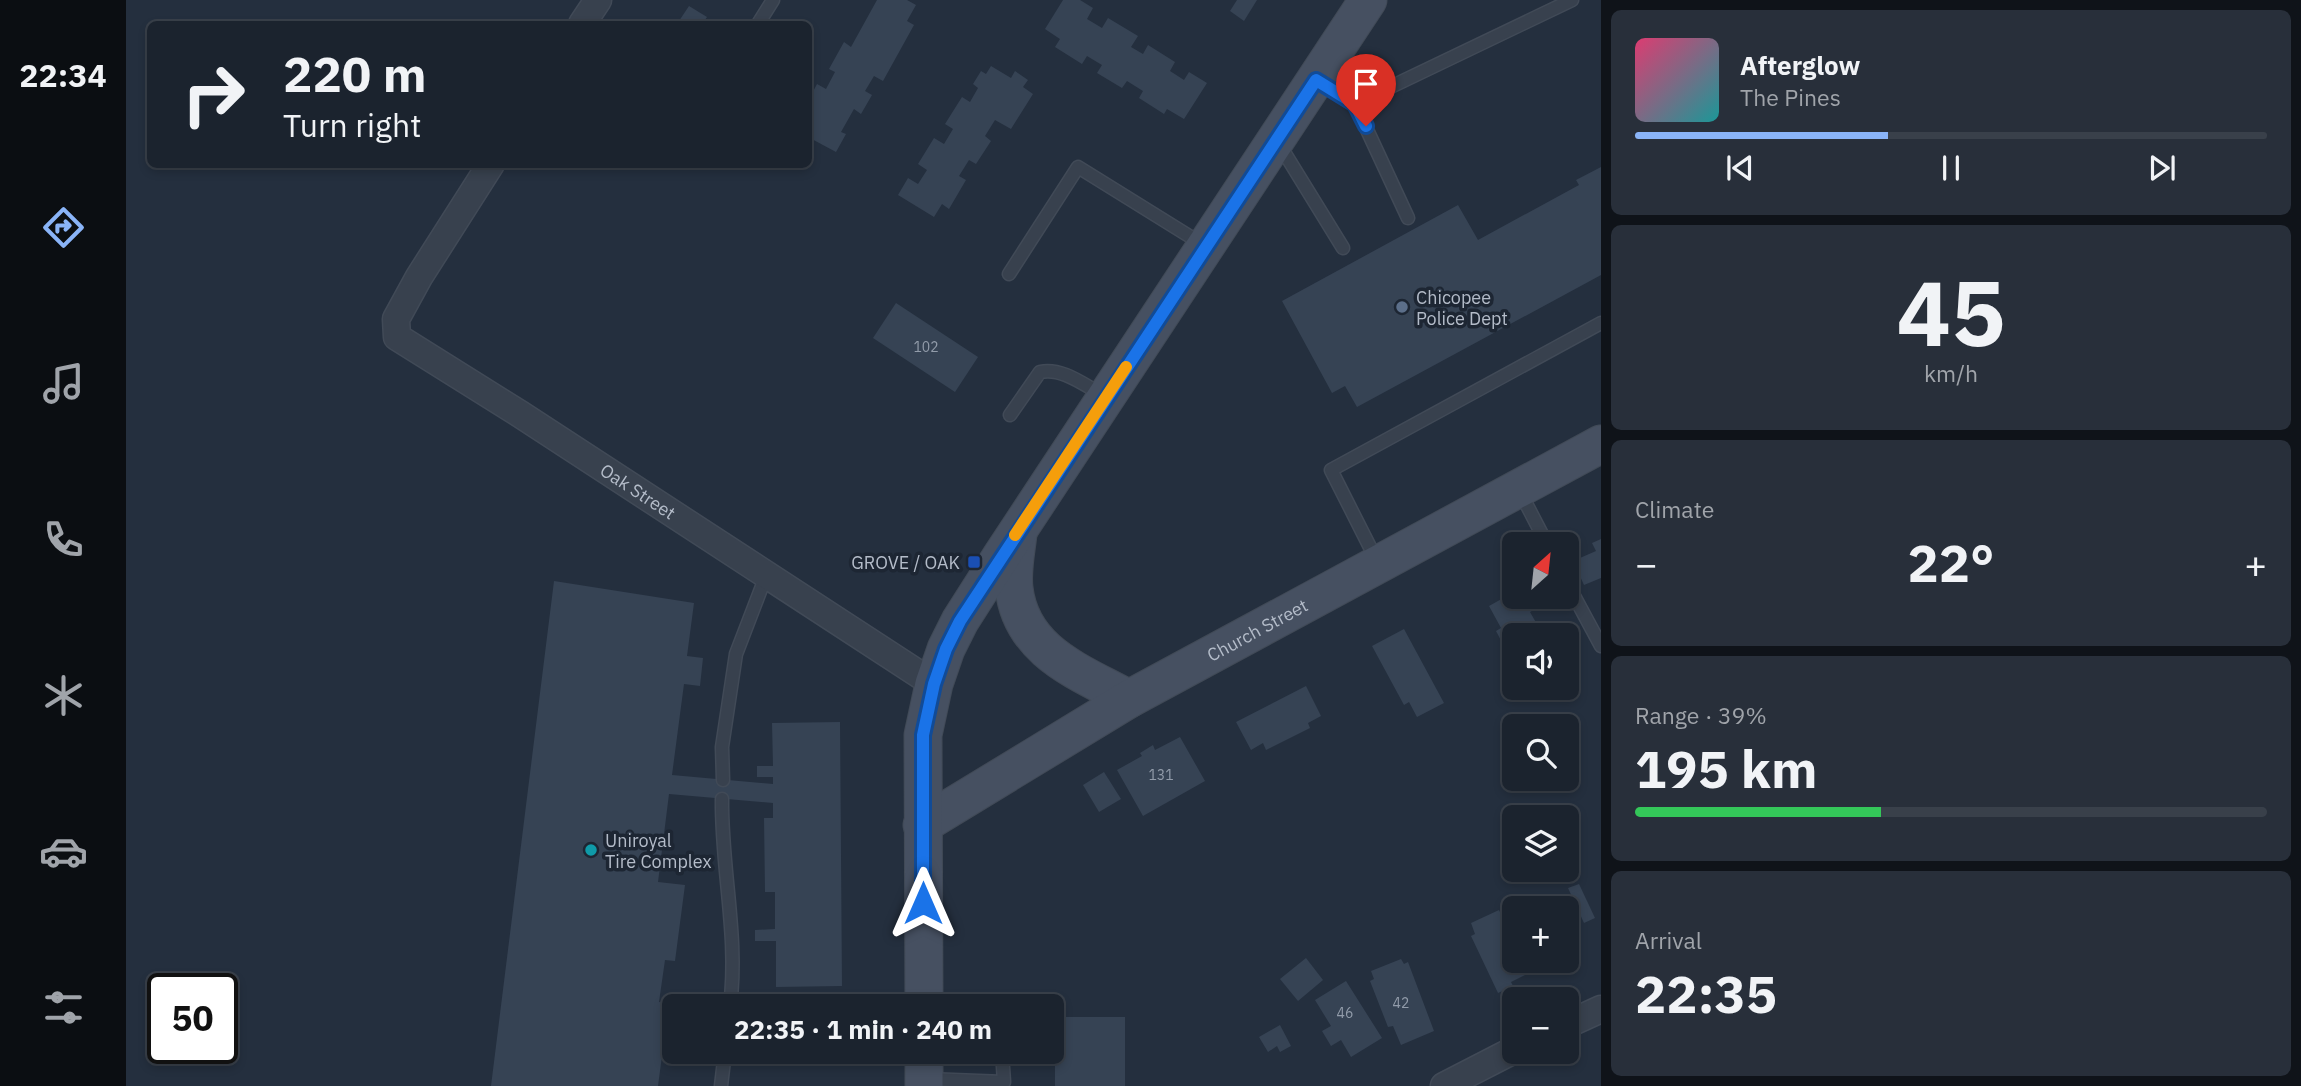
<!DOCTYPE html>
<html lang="en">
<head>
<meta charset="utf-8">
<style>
	:root { --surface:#1b232e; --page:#282f3a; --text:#f1f3f6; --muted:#a0a4aa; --line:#39404a; --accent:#8ab4f8 }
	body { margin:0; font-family:"IBM Plex Sans",sans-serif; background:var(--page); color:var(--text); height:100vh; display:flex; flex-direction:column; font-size:26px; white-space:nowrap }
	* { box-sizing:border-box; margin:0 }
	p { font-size:23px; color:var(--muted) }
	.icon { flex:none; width:38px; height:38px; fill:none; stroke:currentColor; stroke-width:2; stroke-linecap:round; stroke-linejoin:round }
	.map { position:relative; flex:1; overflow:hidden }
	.details { display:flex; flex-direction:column; gap:10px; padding:10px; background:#0f1319; width:700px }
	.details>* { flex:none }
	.hud { position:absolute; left:21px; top:21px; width:665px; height:147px; border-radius:10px; box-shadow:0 4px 10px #0003,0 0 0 2px var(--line); background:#1b232e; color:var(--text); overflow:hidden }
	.needle { width:46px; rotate:27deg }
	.controls { position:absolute; left:1376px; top:532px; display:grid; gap:14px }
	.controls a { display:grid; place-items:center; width:77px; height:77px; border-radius:10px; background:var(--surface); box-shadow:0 4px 10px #0003,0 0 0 2px var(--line); font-size:35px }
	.speed { position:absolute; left:21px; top:973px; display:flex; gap:14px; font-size:35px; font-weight:700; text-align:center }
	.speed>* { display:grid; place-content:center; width:91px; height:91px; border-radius:50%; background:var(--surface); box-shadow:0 4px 10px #0003,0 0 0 2px var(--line); line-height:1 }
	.speed .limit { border:4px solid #111; border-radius:10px; background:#fff; color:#111 }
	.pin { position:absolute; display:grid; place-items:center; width:60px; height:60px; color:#fff; margin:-72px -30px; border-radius:50% 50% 50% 0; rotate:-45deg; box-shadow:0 0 7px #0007 }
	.pin .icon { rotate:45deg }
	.me { position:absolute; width:77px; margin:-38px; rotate:0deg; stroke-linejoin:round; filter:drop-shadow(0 0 5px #0008) }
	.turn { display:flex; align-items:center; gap:24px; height:147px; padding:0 21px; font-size:32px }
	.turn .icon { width:91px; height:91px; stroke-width:2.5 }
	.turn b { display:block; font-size:49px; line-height:60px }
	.big { font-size:52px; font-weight:800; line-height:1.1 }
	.details .tile { flex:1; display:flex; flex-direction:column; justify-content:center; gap:10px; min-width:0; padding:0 24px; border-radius:10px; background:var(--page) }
	.details .dial { align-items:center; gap:0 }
	.dial b { font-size:91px; line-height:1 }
	.song { display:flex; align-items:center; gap:21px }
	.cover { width:84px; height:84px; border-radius:10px; background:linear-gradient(135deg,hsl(340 70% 55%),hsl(180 70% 35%)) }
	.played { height:7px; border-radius:4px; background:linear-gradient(90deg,var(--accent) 40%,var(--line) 40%) }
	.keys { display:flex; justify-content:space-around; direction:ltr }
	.heat { display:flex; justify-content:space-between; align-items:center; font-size:38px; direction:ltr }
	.charge { height:10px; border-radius:5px; background:linear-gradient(90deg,#34c759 39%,var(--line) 0) }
	.trip { position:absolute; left:536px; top:994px; width:402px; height:70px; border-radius:10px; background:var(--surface); box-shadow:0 4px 10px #0003,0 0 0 2px var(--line); font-weight:800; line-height:70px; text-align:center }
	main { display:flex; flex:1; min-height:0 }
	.tabs { display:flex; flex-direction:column; width:126px; justify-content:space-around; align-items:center; background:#0b0e12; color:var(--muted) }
	.tabs .icon { width:49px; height:49px }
	.tabs .current { color:var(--accent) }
	.tabs b { font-size:32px; color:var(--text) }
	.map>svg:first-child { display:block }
	.building { fill:#364354 }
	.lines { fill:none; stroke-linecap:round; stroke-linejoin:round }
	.lane-casing { stroke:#414a57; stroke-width:15 }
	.street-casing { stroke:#414a57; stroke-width:29 }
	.secondary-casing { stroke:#414a57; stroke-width:39 }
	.lane { stroke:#38414e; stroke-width:12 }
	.street { stroke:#38414e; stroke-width:26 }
	.secondary { stroke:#465061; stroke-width:37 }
	.route-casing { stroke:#114b97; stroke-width:18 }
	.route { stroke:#1a73e8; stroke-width:12 }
	.slow { stroke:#f59e0b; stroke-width:12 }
	.service-dot { fill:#5c6f8a; stroke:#1d2633; stroke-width:2.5 }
	.transit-dot { fill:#1a4fb4; stroke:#1d2633; stroke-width:2.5 }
	.culture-dot { fill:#0f9aa8; stroke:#1d2633; stroke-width:2.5 }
	.labels { text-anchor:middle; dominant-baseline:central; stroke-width:7; stroke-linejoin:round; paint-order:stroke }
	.number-label { font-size:14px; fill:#929caa }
	.poi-label { font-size:18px; fill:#b4bcc9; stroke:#1d2633; text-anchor:start }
	.street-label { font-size:18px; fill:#b4bcc9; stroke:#1d2633 }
</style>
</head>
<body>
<main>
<nav class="tabs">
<b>22:34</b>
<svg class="icon current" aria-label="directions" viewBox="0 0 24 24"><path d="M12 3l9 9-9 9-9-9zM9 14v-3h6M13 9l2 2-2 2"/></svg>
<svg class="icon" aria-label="music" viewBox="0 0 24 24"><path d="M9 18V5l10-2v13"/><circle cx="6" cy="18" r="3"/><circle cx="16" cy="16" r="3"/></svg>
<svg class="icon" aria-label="phone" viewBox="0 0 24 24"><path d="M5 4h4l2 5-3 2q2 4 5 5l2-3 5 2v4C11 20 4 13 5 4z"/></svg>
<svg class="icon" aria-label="climate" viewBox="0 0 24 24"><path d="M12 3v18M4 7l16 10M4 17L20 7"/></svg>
<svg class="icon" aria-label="car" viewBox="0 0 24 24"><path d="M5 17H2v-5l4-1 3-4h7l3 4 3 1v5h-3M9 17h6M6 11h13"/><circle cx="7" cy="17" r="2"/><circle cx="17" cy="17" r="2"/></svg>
<svg class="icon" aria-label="filters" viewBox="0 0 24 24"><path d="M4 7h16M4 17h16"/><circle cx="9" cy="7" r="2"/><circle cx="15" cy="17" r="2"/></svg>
</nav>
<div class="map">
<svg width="1475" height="1086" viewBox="0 0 1475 1086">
	<rect width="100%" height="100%" fill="#242f3e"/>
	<g class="building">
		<path d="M751,0H781L790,5L781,21L788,25L757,81L748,76L739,91L746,95L735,114L728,109L715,132L720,134L710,152L682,137V101L691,84L700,89L709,72L703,69L718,42L725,47Z"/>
		<path d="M937,0H954L967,8L961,19L976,28L982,18L1012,36L1005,47L1017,54L1022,45L1049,62L1044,71L1058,80L1063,72L1081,83L1058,119L1041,109L1038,114L1013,98L1017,91L1001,81L996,88L971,73L976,65L961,56L956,64L929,47L934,39L919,29Z"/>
		<path d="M1111,0H1131L1118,21L1104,11Z"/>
		<path d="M563,6L581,17L576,24H551Z"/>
		<path d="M865,66L885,78L889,71L902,80L897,87L907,94L885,129L869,120L859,136L865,141L850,164L843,160L833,176L840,180L823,209L816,204L808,217L772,195L782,178L792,184L801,170L792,164L808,138L818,144L827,129L819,124L836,97L844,102L852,88L847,84L855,71L860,74Z"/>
		<path d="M1475,167V275L1231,407L1219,386L1206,393L1156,301L1332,205L1352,240L1453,185L1450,180Z"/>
		<path d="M770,303L852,357L829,392L747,338Z"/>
		<path d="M1475,539V578L1458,585L1447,561L1470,551L1466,543Z"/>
		<path d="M428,581L568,603L561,656L577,658L574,686L558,684L546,775L647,784V777H631V766H647L646,723L714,722L716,986L650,987V941H629V930L649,929V892H639L638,818H647V803L543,794L532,882L559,885L549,961L539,960L533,1002L543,1003L532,1086H365Z"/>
		<path d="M1388,592V597H1431L1404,612L1416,633L1426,628L1430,635H1388V651L1382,654L1370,631L1375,628L1363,606Z"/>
		<path d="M1278,629L1318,703L1291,717L1283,702L1278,705L1246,646Z"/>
		<path d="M1180,686L1195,716L1182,723L1184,728L1140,750L1137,743L1125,750L1110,722Z"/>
		<path d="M1054,737L1079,781L1017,816L991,770L1016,756L1014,753L1027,745L1029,750Z"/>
		<path d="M978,772L995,799L973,812L957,785Z"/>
		<path d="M1453,884L1469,918L1458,923L1442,888Z"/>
		<path d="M1373,910L1388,941V961H1397L1403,973L1385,982L1387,986L1372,993L1345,936L1349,934L1345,923Z"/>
		<path d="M1180,958L1197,980L1172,1001L1154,979Z"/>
		<path d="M1275,959L1278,964L1282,962L1308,1031L1275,1045L1267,1026L1262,1027L1244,981L1248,979L1245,971Z"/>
		<path d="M1220,981L1256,1038L1225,1057L1215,1040L1205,1046L1196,1031L1205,1026L1189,1000Z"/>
		<rect x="929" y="1017" width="70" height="69"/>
		<path d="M1154,1025L1165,1046L1154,1052L1151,1046L1142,1052L1133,1037Z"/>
	</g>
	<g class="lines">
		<defs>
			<g id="lane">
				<path d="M632,24L647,0"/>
				<path d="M1193,81L1229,104L1446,0"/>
				<path d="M1229,104L1282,218"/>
				<path d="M1153,144L1217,248"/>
				<path d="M883,274L952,167L1076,244"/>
				<path d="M884,415L914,372C936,367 958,385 977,395"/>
				<path d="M1394,492L1421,544"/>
				<path d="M1251,561L1205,470L1475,323"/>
				<path d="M1440,581L1475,646"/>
				<path d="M597,780L596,747L610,654L640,576"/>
				<path d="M596,799C595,868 613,937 604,1006"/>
				<path d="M802,1079L878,1082L876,1052"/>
				<path d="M595,1086L599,1052"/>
			</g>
			<g id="street">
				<path d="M456,24L472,0"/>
				<path id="s1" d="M365,164L293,277L270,319L271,337L394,414L808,684"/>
				<path d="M1440,1025L1475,1009"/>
				<path d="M1318,1086L1388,1050"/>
			</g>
			<g id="secondary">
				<path d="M892,534C890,552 886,570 888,588C895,652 954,672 1003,699"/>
				<path id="s2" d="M796,825L1003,699L1475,444"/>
				<path d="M798,1006L797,735L808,684L820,649L834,621L876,555L1242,0"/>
				<path d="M798,1052V1086"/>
			</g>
		</defs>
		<use href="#lane" class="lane-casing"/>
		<use href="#street" class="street-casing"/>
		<use href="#secondary" class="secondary-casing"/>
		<use href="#lane" class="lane"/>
		<use href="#street" class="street"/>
		<use href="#secondary" class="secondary"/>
	</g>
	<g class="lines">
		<defs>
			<path id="route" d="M797,903V735L808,684L820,649L834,621L1190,80L1229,104L1240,126"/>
		</defs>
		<use href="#route" class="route-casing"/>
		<use href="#route" class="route"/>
		<path class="slow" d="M889,535L1000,367"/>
	</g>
	<circle class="service-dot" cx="1276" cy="307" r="7"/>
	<rect class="transit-dot" x="841" y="555" width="14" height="14" rx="3.5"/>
	<circle class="culture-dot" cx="465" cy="850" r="7"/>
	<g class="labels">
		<g class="number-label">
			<text x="800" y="347">102</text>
			<text x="1035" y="775">131</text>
			<text x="1275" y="1003">42</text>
			<text x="1219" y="1013">46</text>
		</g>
		<g class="poi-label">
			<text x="1290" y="297">Chicopee<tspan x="1290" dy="21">Police Dept</tspan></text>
			<text x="834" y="562" text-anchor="end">GROVE / OAK</text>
			<text x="479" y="840">Uniroyal<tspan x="479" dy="21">Tire Complex</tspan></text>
		</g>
		<g class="street-label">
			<text stroke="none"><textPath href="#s1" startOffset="486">Oak Street</textPath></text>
			<text stroke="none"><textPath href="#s2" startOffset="388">Church Street</textPath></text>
		</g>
	</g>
</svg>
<div class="controls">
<a><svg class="needle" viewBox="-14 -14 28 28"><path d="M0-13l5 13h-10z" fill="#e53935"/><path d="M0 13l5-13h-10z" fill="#a0a4aa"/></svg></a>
<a><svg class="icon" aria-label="sound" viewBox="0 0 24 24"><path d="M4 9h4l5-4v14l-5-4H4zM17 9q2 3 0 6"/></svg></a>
<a><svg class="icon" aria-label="search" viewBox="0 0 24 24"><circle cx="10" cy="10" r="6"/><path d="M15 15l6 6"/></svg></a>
<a><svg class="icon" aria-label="layers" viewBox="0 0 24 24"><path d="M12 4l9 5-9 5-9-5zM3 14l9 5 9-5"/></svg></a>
<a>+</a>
<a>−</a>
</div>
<div class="speed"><div class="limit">50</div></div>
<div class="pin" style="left:1240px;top:126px;background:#d93025"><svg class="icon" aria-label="arrive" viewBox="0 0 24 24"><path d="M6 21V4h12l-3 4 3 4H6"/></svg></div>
<svg class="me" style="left:797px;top:903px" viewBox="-20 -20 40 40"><path d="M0-17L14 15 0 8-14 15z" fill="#1a73e8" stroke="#fff" stroke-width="4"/></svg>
<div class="trip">22:35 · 1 min · 240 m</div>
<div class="hud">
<div class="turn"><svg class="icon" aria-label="right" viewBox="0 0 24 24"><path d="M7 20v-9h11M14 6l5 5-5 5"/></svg><div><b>220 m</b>Turn right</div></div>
</div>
</div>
<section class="details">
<div class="tile">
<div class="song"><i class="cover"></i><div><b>Afterglow</b><p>The Pines</p></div></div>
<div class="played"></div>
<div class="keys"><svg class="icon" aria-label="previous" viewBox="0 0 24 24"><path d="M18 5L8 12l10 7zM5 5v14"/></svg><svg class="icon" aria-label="pause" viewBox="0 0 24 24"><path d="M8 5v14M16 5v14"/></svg><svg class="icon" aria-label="next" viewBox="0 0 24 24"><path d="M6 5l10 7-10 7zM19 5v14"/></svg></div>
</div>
<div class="tile dial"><b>45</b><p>km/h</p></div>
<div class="tile"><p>Climate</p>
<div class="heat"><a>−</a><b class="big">22°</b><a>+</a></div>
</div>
<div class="tile"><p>Range · 39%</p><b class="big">195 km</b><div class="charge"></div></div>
<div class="tile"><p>Arrival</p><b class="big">22:35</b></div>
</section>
</main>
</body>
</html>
